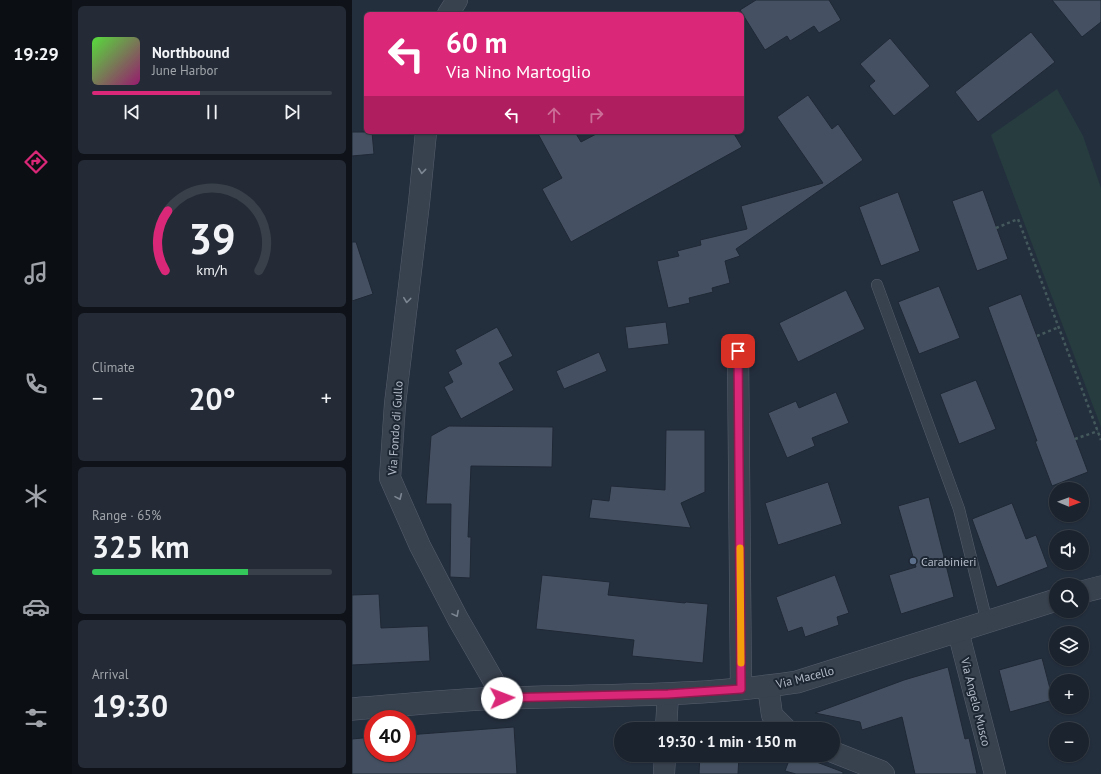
<!DOCTYPE html>
<html lang="en">
<head>
<meta charset="utf-8">
<style>
	:root { --surface:#1b232e; --page:#242b36; --text:#f1f3f6; --muted:#a0a4aa; --line:#39404a; --accent:#db2777 }
	body { margin:0; font-family:"PT Sans",sans-serif; background:var(--page); color:var(--text); height:100vh; display:flex; flex-direction:column; font-size:15px; white-space:nowrap }
	* { box-sizing:border-box; margin:0 }
	p { font-size:13px; color:var(--muted) }
	.icon { flex:none; width:22px; height:22px; fill:none; stroke:currentColor; stroke-width:2; stroke-linecap:round; stroke-linejoin:round }
	.map { position:relative; flex:1; overflow:hidden }
	.details { display:flex; flex-direction:column; gap:6px; padding:6px; background:#0f1319; width:280px }
	.details>* { flex:none }
	.guide { position:absolute; left:12px; top:12px; width:380px; height:122px; border-radius:6px; box-shadow:0 1px 3px #0004,0 0 0 1px var(--line); background:#db2777; color:#fff; overflow:hidden }
	.needle { width:26px; rotate:91deg }
	.buttons { position:absolute; left:697px; top:482px; display:grid; gap:8px }
	.buttons a { display:grid; place-items:center; width:40px; height:40px; border-radius:50%; background:var(--surface); box-shadow:0 1px 3px #0004,0 0 0 1px var(--line); font-size:20px }
	.speed { position:absolute; left:12px; top:710px; display:flex; gap:8px; font-size:20px; font-weight:700; text-align:center }
	.speed>* { display:grid; place-content:center; width:52px; height:52px; border-radius:50%; background:var(--surface); box-shadow:0 1px 3px #0004,0 0 0 1px var(--line); line-height:1 }
	.speed .limit { border:6px solid #d22; background:#fff; color:#111 }
	.pin { position:absolute; display:grid; place-items:center; width:34px; height:34px; color:#fff; margin:-17px; border-radius:8px; box-shadow:0 2px 6px #0006 }
	.me { position:absolute; width:44px; margin:-22px; rotate:88deg; stroke-linejoin:round; filter:drop-shadow(0 0 3px #0008) }
	.turn { display:flex; align-items:center; gap:14px; height:84px; padding:0 16px; font-size:18px }
	.turn .icon { width:52px; height:52px; stroke-width:2.5 }
	.turn b { display:block; font-size:28px; line-height:34px }
	.lanes { display:flex; align-items:center; height:38px; padding:0 16px; background:#0003; justify-content:center; gap:20px; direction:ltr }
	.lanes .off { opacity:.35 }
	.big { font-size:30px; font-weight:700; line-height:1.1 }
	.details .card { flex:1; display:flex; flex-direction:column; justify-content:center; gap:6px; min-width:0; padding:0 14px; border-radius:6px; background:var(--page) }
	.details .dial { align-items:center; gap:0 }
	.dial svg { height:104px; overflow:visible; fill:none; stroke:var(--line); stroke-width:7; stroke-linecap:round; text-anchor:middle }
	.dial text { fill:var(--text); stroke:none }
	.song { display:flex; align-items:center; gap:12px }
	.cover { width:48px; height:48px; border-radius:6px; background:linear-gradient(135deg,hsl(110 70% 55%),hsl(320 70% 35%)) }
	.played { height:4px; border-radius:2px; background:linear-gradient(90deg,var(--accent) 45%,var(--line) 45%) }
	.keys { display:flex; justify-content:space-around; direction:ltr }
	.heat { display:flex; justify-content:space-between; align-items:center; font-size:22px; direction:ltr }
	.charge { height:6px; border-radius:3px; background:linear-gradient(90deg,#34c759 65%,var(--line) 0) }
	.trip { position:absolute; left:262px; top:722px; width:226px; height:40px; border-radius:20px; background:var(--surface); box-shadow:0 1px 3px #0004,0 0 0 1px var(--line); font-weight:700; line-height:40px; text-align:center }
	main { display:flex; flex:1; min-height:0 }
	.dock { display:flex; flex-direction:column; width:72px; justify-content:space-around; align-items:center; background:#0b0e12; color:var(--muted) }
	.dock .icon { width:28px; height:28px }
	.dock .current { color:var(--accent) }
	.dock b { font-size:18px; color:var(--text) }
	.map>svg:first-child { display:block }
	.green { fill:#263c3f }
	.building { fill:#455162; stroke:#1f2835 }
	.lines { fill:none; stroke-linecap:round; stroke-linejoin:round }
	.service-casing { stroke:#565f6c; stroke-width:12 }
	.minor-casing { stroke:#565f6c; stroke-width:22 }
	.tertiary-casing { stroke:#565f6c; stroke-width:23 }
	.path { stroke:#44595c; stroke-width:2.5; stroke-dasharray:3 3; stroke-linecap:butt }
	.service { stroke:#38414e; stroke-width:11 }
	.minor { stroke:#38414e; stroke-width:21 }
	.tertiary { stroke:#38414e; stroke-width:22 }
	.oneway { stroke:#7c8592 }
	.route-casing { stroke:#8e194d; stroke-width:10 }
	.route { stroke:#db2777; stroke-width:7 }
	.slow { stroke:#f59e0b; stroke-width:7 }
	.service-dot { fill:#5c6f8a; stroke:#1d2633; stroke-width:1.5 }
	.labels { text-anchor:middle; dominant-baseline:central; stroke-width:4; stroke-linejoin:round; paint-order:stroke }
	.street-label { font-size:12px; fill:#b4bcc9; stroke:#1d2633 }
	.poi-label { font-size:12px; fill:#b4bcc9; stroke:#1d2633; text-anchor:start }
</style>
</head>
<body>
<main>
<nav class="dock">
<b>19:29</b>
<svg class="icon current" aria-label="directions" viewBox="0 0 24 24"><path d="M12 3l9 9-9 9-9-9zM9 14v-3h6M13 9l2 2-2 2"/></svg>
<svg class="icon" aria-label="music" viewBox="0 0 24 24"><path d="M9 18V5l10-2v13"/><circle cx="6" cy="18" r="3"/><circle cx="16" cy="16" r="3"/></svg>
<svg class="icon" aria-label="phone" viewBox="0 0 24 24"><path d="M5 4h4l2 5-3 2q2 4 5 5l2-3 5 2v4C11 20 4 13 5 4z"/></svg>
<svg class="icon" aria-label="climate" viewBox="0 0 24 24"><path d="M12 3v18M4 7l16 10M4 17L20 7"/></svg>
<svg class="icon" aria-label="car" viewBox="0 0 24 24"><path d="M5 17H2v-5l4-1 3-4h7l3 4 3 1v5h-3M9 17h6M6 11h13"/><circle cx="7" cy="17" r="2"/><circle cx="17" cy="17" r="2"/></svg>
<svg class="icon" aria-label="filters" viewBox="0 0 24 24"><path d="M4 7h16M4 17h16"/><circle cx="9" cy="7" r="2"/><circle cx="15" cy="17" r="2"/></svg>
</nav>
<section class="details">
<div class="card">
<div class="song"><i class="cover"></i><div><b>Northbound</b><p>June Harbor</p></div></div>
<div class="played"></div>
<div class="keys"><svg class="icon" aria-label="previous" viewBox="0 0 24 24"><path d="M18 5L8 12l10 7zM5 5v14"/></svg><svg class="icon" aria-label="pause" viewBox="0 0 24 24"><path d="M8 5v14M16 5v14"/></svg><svg class="icon" aria-label="next" viewBox="0 0 24 24"><path d="M6 5l10 7-10 7zM19 5v14"/></svg></div>
</div>
<div class="card dial"><svg viewBox="0 0 100 80">
<path d="M14 69A42 42 0 1 1 86 69"/>
<path d="M14 69A42 42 0 0 1 16 23" stroke="#db2777"/>
<text x="50" y="56" font-size="32" font-weight="700">39</text>
<text x="50" y="72" font-size="11">km/h</text>
</svg></div>
<div class="card"><p>Climate</p>
<div class="heat"><a>−</a><b class="big">20°</b><a>+</a></div>
</div>
<div class="card"><p>Range · 65%</p><b class="big">325 km</b><div class="charge"></div></div>
<div class="card"><p>Arrival</p><b class="big">19:30</b></div>
</section>
<div class="map">
<svg width="749" height="774" viewBox="0 0 749 774">
	<rect width="100%" height="100%" fill="#242f3e"/>
	<path class="green" d="M705,89L731,136L749,188V427L639,135Z"/>
	<g class="building">
		<path d="M404,0H477L489,20L467,33L462,26L438,41L435,36L413,50L388,10Z"/>
		<path d="M700,0H749V22L730,37Z"/>
		<path d="M679,32L703,62L626,122L603,92Z"/>
		<path d="M538,38L578,86L542,116L517,86L523,81L508,64Z"/>
		<path d="M456,95L480,129L486,124L511,160L384,249L388,256L373,261L378,283L360,288L361,292L337,298L338,303L316,308L305,261L327,256L325,251L349,245L348,240L395,229L389,206L471,183L425,117Z"/>
		<path d="M0,132H20L22,154L0,156Z"/>
		<path d="M185,132H223L229,142L248,132H381L390,147L219,242L190,189L210,178Z"/>
		<path d="M631,190L656,259L625,271L600,201Z"/>
		<path d="M546,192L568,251L529,266L507,207Z"/>
		<path d="M0,242H4L21,294L0,301Z"/>
		<path d="M587,286L608,338L567,354L546,302Z"/>
		<path d="M494,290L513,329L446,362L427,323Z"/>
		<path d="M669,294L736,472L700,486L683,441H685L636,307Z"/>
		<path d="M314,322L317,344L276,349L273,327Z"/>
		<path d="M145,327L161,356L147,363L162,390L109,419L92,387L101,382L96,372L110,364L103,350Z"/>
		<path d="M247,352L255,371L212,389L204,371Z"/>
		<path d="M624,380L644,429L607,444L588,394Z"/>
		<path d="M484,392L497,423L460,438L463,446L435,458L416,413L444,401L447,408Z"/>
		<path d="M97,426L201,427L200,467L119,466L116,537H119L118,578L98,577L99,504H74L79,436Z"/>
		<path d="M314,430H353V492L329,503L339,528L237,518L240,499L257,501L259,486L313,490Z"/>
		<path d="M476,482L490,524L426,545L413,503Z"/>
		<path d="M577,497L602,597L549,614L537,575L564,567L546,506Z"/>
		<path d="M660,503L674,539L684,535L696,567L645,587L620,519Z"/>
		<path d="M190,575L258,582L256,595L333,603L334,602L356,604L351,663L280,656L282,640L184,629Z"/>
		<path d="M483,575L497,613L485,617L487,625L453,637L450,627L436,632L424,597Z"/>
		<path d="M27,594L29,628L76,626L78,661L0,665V595Z"/>
		<path d="M690,658L701,700L658,712L647,670Z"/>
		<path d="M596,667L613,739L617,738L625,774H563L550,717L510,730L508,722L463,713L552,680Z"/>
		<path d="M162,727L165,774H0V739L21,737V753H55V735Z"/>
		<path d="M348,755H387L386,774H347Z"/>
		<path d="M439,755H446L491,772V774H444L433,771Z"/>
	</g>
	<g class="lines">
		<defs>
			<path id="service" d="M525,285L607,509L635,622"/>
			<g id="minor">
				<path d="M96,14L105,0"/>
				<path d="M74,132L67,203L43,404L38,478L68,546L106,619L140,678L150,698"/>
				<path d="M386,351L389,689"/>
				<path d="M606,631L643,774"/>
				<path d="M416,686L420,715L434,729"/>
				<path d="M314,729L316,694"/>
				<path d="M481,752L529,771L532,774"/>
				<path d="M312,774L313,755"/>
			</g>
			<g id="tertiary">
				<path d="M730,592L749,587"/>
				<path d="M0,709C50,705 101,700 151,698C249,695 348,697 445,682L704,600"/>
			</g>
		</defs>
		<use href="#service" class="service-casing"/>
		<use href="#minor" class="minor-casing"/>
		<use href="#tertiary" class="tertiary-casing"/>
		<g class="path">
			<path d="M644,228L666,219L749,440"/>
			<path d="M685,336L707,327"/>
			<path d="M723,439L746,431"/>
		</g>
		<use href="#service" class="service"/>
		<use href="#minor" class="minor"/>
		<use href="#tertiary" class="tertiary"/>
	</g>
	<defs><path id="oneway-chevron" d="M-2-3.5L2.5 0L-2 3.5" fill="none" stroke-width="1.6" stroke-linecap="round" stroke-linejoin="round"/></defs>
	<g class="oneway">
		<use href="#oneway-chevron" transform="translate(70 171) rotate(96)"/>
		<use href="#oneway-chevron" transform="translate(55 300) rotate(97)"/>
		<use href="#oneway-chevron" transform="translate(47 497) rotate(66)"/>
		<use href="#oneway-chevron" transform="translate(104 614) rotate(62)"/>
	</g>
	<g class="lines">
		<defs>
			<path id="route" d="M150,698L316,694L389,689L386,351"/>
		</defs>
		<use href="#route" class="route-casing"/>
		<use href="#route" class="route"/>
		<path class="slow" d="M388,548L389,663"/>
	</g>
	<circle class="service-dot" cx="561" cy="561" r="4"/>
	<g class="labels">
		<g class="street-label">
			<text transform="translate(43 428) rotate(-86)">Via Fondo di Gullo</text>
			<text transform="translate(453 677) rotate(-14)">Via Macello</text>
			<text transform="translate(624 702) rotate(76)">Via Angelo Musco</text>
		</g>
		<g class="poi-label">
			<text x="569" y="561">Carabinieri</text>
		</g>
	</g>
</svg>
<div class="buttons">
<a><svg class="needle" viewBox="-14 -14 28 28"><path d="M0-13l5 13h-10z" fill="#e53935"/><path d="M0 13l5-13h-10z" fill="#a0a4aa"/></svg></a>
<a><svg class="icon" aria-label="sound" viewBox="0 0 24 24"><path d="M4 9h4l5-4v14l-5-4H4zM17 9q2 3 0 6"/></svg></a>
<a><svg class="icon" aria-label="search" viewBox="0 0 24 24"><circle cx="10" cy="10" r="6"/><path d="M15 15l6 6"/></svg></a>
<a><svg class="icon" aria-label="layers" viewBox="0 0 24 24"><path d="M12 4l9 5-9 5-9-5zM3 14l9 5 9-5"/></svg></a>
<a>+</a>
<a>−</a>
</div>
<div class="speed"><div class="limit">40</div></div>
<div class="pin" style="left:386px;top:351px;background:#d93025"><svg class="icon" aria-label="arrive" viewBox="0 0 24 24"><path d="M6 21V4h12l-3 4 3 4H6"/></svg></div>
<svg class="me" style="left:150px;top:698px" viewBox="-20 -20 40 40"><circle r="19" fill="#fff"/><path d="M0-13L10 11 0 6-10 11z" fill="#db2777"/></svg>
<div class="trip">19:30 · 1 min · 150 m</div>
<div class="guide">
<div class="turn"><svg class="icon" aria-label="left" viewBox="0 0 24 24"><path d="M17 20v-9H6M10 6l-5 5 5 5"/></svg><div><b>60 m</b>Via Nino Martoglio</div></div>
<div class="lanes"><svg class="icon" aria-label="left" viewBox="0 0 24 24"><path d="M17 20v-9H6M10 6l-5 5 5 5"/></svg><svg class="icon off" aria-label="ahead" viewBox="0 0 24 24"><path d="M12 20V5M6 11l6-6 6 6"/></svg><svg class="icon off" aria-label="right" viewBox="0 0 24 24"><path d="M7 20v-9h11M14 6l5 5-5 5"/></svg></div>
</div>
</div>
</main>
</body>
</html>
